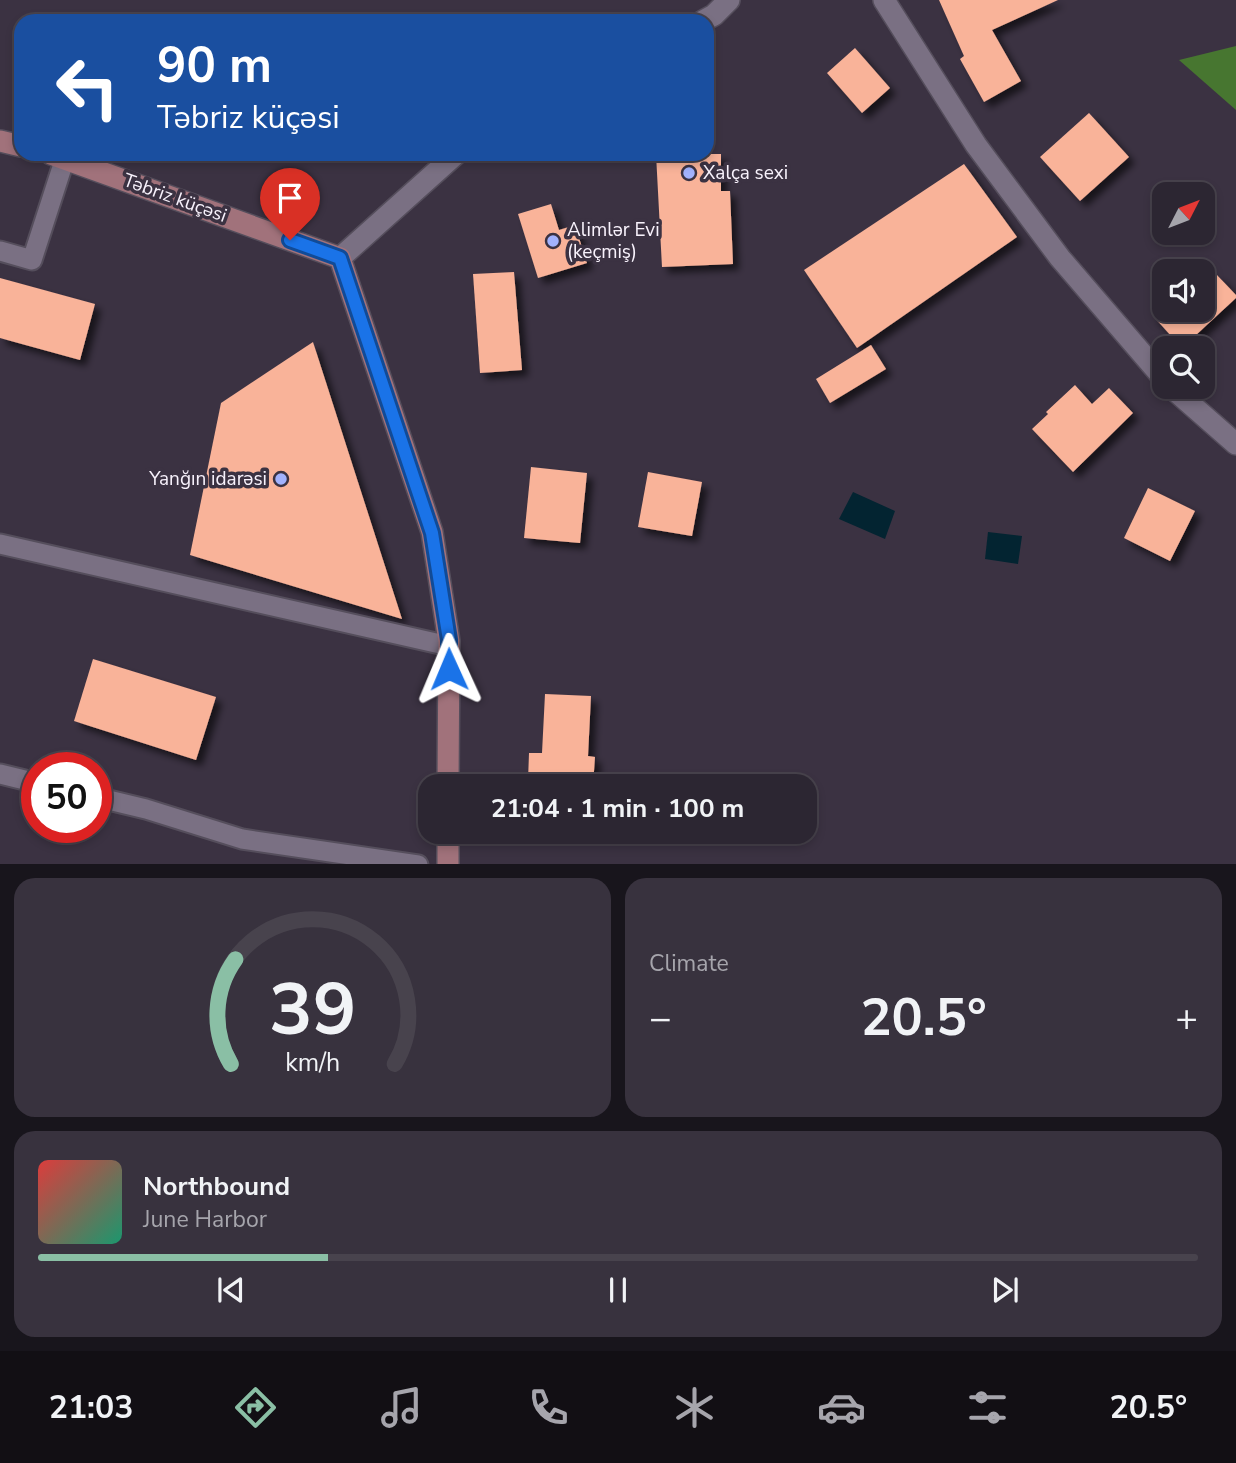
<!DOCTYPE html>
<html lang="en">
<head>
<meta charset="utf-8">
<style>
	:root { --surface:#2c2632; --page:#38323e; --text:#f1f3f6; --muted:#a6a5ac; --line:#48434d; --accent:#8abfa5 }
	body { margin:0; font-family:"Nunito Sans",sans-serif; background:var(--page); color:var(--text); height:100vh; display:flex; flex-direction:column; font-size:26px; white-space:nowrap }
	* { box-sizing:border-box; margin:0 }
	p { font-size:23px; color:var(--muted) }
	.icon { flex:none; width:38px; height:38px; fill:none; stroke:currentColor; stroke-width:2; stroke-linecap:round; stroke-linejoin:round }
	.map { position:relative; height:864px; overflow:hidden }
	.side { display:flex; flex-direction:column; gap:14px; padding:14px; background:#18151c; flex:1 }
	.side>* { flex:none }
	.hud { position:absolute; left:14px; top:14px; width:700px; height:147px; border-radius:21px; box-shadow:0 4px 10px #0003,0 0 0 2px var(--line); background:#1a4fa0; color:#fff; overflow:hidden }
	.needle { width:46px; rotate:48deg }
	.buttons { position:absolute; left:1152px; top:182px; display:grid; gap:14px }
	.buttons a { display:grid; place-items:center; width:63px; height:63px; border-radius:14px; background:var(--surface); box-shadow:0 4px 10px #0003,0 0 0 2px var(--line); font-size:35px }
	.speed { position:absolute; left:21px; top:752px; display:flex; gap:14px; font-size:35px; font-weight:700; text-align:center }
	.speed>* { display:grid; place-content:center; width:91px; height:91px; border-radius:50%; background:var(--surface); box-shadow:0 4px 10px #0003,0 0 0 2px var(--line); line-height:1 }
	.speed .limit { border:10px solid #d22; background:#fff; color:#111 }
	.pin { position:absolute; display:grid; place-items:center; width:60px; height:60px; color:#fff; margin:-72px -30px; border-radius:50% 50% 50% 0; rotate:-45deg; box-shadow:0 0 7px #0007 }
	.pin .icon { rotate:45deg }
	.me { position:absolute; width:77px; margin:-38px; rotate:359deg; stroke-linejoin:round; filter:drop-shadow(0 0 5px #0008) }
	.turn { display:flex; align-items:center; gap:24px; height:147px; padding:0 28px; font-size:32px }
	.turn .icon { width:91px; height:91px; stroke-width:2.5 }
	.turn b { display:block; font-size:49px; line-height:60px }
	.big { font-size:52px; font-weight:700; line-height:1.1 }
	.side .card { flex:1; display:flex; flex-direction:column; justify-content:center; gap:10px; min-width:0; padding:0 24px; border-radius:21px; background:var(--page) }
	.side .dial { align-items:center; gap:0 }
	.dial svg { height:182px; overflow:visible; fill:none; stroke:var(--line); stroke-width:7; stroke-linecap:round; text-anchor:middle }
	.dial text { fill:var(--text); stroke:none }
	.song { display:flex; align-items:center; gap:21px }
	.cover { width:84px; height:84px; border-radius:10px; background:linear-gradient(135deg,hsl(0 70% 55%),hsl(160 70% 35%)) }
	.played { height:7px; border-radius:4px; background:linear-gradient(90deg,var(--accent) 25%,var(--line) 25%) }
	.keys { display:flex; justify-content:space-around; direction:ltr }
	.heat { display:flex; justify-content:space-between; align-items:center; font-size:38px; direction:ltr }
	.side .tiles { flex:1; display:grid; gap:14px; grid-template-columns:1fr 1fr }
	.card:last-child { grid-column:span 2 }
	.trip { position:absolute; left:418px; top:774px; width:399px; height:70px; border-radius:21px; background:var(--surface); box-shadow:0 4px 10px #0003,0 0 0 2px var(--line); font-weight:700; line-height:70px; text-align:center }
	.tab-bar { display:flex; height:112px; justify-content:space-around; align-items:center; background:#120f14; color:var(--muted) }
	.tab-bar .icon { width:49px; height:49px }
	.tab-bar .active { color:var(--accent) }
	.tab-bar b { font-size:32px; color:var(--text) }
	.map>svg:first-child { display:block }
	.forest { fill:#477630 }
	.water { fill:#032431 }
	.building { fill:#f9b399; filter:url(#shadow) }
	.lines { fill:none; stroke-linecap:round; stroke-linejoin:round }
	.service-casing { stroke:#554e5c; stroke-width:23 }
	.minor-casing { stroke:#554e5c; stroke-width:24 }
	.tertiary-casing { stroke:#554e5c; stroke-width:24 }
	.secondary-casing { stroke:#554e5c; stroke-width:24 }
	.service { stroke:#7a7083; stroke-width:19 }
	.minor { stroke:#7a7083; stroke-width:21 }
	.tertiary { stroke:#7a7083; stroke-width:21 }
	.secondary { stroke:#a1727b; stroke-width:21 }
	.route-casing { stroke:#114b97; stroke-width:18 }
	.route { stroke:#1a73e8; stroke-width:12 }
	.poi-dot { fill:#a2b2fd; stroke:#3b3242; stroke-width:2.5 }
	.labels { text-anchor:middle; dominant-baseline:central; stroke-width:7; stroke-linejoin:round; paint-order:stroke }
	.poi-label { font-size:19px; fill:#f8f2fc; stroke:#3b3242; text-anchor:start }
	.street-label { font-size:19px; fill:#f8f2fc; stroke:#3b3242 }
</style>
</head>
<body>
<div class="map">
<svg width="1236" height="865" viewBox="0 0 1236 865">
	<defs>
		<filter id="shadow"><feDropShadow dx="6" dy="6" stdDeviation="3.5" flood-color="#0009"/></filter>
	</defs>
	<rect width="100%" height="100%" fill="#3b3242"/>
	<path class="forest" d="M1236,46V110L1179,60Z"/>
	<g class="water">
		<path d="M853,492L895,511L885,539L839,519Z"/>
		<path d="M988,532L1022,536L1018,564L985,559Z"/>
	</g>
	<g class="building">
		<path d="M939,0H1058L992,30L1021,81L984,102L960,59L964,56Z"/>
		<path d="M855,48L890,88L862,113L827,73Z"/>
		<path d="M1089,113L1129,157L1080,201L1040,157Z"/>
		<path d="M656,154H721V191H730L733,264L662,267Z"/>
		<path d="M964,164L1017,237L857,348L804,270Z"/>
		<path d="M551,204L559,230L575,225L587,263L538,278L518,214Z"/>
		<path d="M514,272L522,370L480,373L473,274Z"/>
		<path d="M1217,275L1236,295V298L1182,348L1153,316L1164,306V310H1202V289Z"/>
		<path d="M0,278L95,304L80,360L0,338Z"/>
		<path d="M313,342L402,619L190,555L221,403Z"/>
		<path d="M871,345L886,369L830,403L816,379Z"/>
		<path d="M1075,385L1092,404L1109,388L1133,413L1073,472L1032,429L1048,414L1046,412Z"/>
		<path d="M531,467L587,473L580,543L524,538Z"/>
		<path d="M648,472L702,482L692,536L638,527Z"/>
		<path d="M1148,488L1195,511L1170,561L1124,538Z"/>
		<path d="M93,659L216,697L196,760L74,721Z"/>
		<path d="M545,694L591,696L588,756L595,757L593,785L528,781L529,753H542Z"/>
	</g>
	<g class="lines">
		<defs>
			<g id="service">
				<path d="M0,251L32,260L65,158"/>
				<path d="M0,544L449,646"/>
				<path d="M0,774L37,783"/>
				<path d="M96,797L146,809L242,839L418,865"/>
			</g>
			<g id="minor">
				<path d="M884,0L976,145L1060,258L1164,379"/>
				<path d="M1171,387L1236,444"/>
			</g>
			<g id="tertiary">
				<path d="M703,21L714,15L729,0"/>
				<path d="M340,258L456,154"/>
			</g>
			<g id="secondary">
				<path d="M0,141L21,146"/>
				<path d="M51,154L340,258L432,532L449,641L448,786"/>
				<path d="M448,865V831"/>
			</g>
		</defs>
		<use href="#service" class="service-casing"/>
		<use href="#minor" class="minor-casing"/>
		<use href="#tertiary" class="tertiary-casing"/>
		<use href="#secondary" class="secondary-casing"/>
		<use href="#service" class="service"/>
		<use href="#minor" class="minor"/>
		<use href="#tertiary" class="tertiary"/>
		<use href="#secondary" class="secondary"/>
	</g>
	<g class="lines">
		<defs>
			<path id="route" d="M290,240L340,258L432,533L449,640V669"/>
		</defs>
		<use href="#route" class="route-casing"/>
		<use href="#route" class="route"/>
	</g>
	<g class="poi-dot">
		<circle cx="689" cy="173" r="7"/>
		<circle cx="553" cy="241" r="7"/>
		<circle cx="281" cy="479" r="7"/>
	</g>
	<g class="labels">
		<g class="poi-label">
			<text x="703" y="173">Xalça sexi</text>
			<text x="567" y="230">Alimlər Evi<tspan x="567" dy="22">(keçmiş)</tspan></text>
			<text x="267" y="479" text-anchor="end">Yanğın idarəsi</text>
		</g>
		<g class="street-label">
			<text transform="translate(175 198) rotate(20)">Təbriz küçəsi</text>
		</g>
	</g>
</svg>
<div class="buttons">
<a><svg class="needle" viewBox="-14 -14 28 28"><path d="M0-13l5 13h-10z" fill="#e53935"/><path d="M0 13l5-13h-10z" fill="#a6a5ac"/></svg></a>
<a><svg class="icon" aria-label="sound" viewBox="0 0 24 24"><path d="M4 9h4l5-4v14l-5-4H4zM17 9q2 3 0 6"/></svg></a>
<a><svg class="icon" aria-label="search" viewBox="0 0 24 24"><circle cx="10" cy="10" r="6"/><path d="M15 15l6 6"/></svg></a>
</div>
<div class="speed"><div class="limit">50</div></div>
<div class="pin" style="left:290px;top:240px;background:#d93025"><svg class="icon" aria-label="arrive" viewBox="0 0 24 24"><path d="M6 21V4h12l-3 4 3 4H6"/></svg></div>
<svg class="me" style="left:449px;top:669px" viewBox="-20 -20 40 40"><path d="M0-17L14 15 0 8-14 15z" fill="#1a73e8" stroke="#fff" stroke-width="4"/></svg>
<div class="trip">21:04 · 1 min · 100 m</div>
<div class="hud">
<div class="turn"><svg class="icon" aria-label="left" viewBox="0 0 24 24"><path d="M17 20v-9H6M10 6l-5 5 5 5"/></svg><div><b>90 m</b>Təbriz küçəsi</div></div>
</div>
</div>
<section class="side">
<div class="tiles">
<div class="card dial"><svg viewBox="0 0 100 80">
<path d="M14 69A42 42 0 1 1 86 69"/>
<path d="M14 69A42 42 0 0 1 16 23" stroke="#8abfa5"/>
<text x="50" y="56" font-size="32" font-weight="700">39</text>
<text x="50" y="72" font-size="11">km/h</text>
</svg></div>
<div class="card"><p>Climate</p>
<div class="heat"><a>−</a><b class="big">20.5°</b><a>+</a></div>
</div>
<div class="card">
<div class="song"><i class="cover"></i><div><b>Northbound</b><p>June Harbor</p></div></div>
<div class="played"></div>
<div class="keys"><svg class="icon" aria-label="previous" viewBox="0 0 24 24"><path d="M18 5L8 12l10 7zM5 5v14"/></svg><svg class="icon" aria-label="pause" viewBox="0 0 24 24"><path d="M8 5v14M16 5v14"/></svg><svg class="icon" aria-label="next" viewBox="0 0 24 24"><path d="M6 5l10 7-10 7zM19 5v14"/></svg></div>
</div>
</div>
</section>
<nav class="tab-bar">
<b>21:03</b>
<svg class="icon active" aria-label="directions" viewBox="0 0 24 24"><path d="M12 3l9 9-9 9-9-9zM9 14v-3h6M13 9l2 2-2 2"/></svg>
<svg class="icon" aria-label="music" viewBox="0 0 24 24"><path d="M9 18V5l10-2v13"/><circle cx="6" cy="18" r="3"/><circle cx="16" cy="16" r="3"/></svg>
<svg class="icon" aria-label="phone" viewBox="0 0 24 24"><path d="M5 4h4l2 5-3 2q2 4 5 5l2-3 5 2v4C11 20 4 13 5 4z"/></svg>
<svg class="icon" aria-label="climate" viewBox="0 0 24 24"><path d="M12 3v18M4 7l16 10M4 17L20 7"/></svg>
<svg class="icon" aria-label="car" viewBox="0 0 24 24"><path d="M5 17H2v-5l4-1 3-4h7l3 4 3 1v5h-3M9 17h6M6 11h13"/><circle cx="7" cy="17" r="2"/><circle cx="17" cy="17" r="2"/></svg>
<svg class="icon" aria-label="filters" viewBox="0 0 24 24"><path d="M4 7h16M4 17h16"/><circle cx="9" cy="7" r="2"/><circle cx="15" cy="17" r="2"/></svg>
<b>20.5°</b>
</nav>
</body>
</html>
